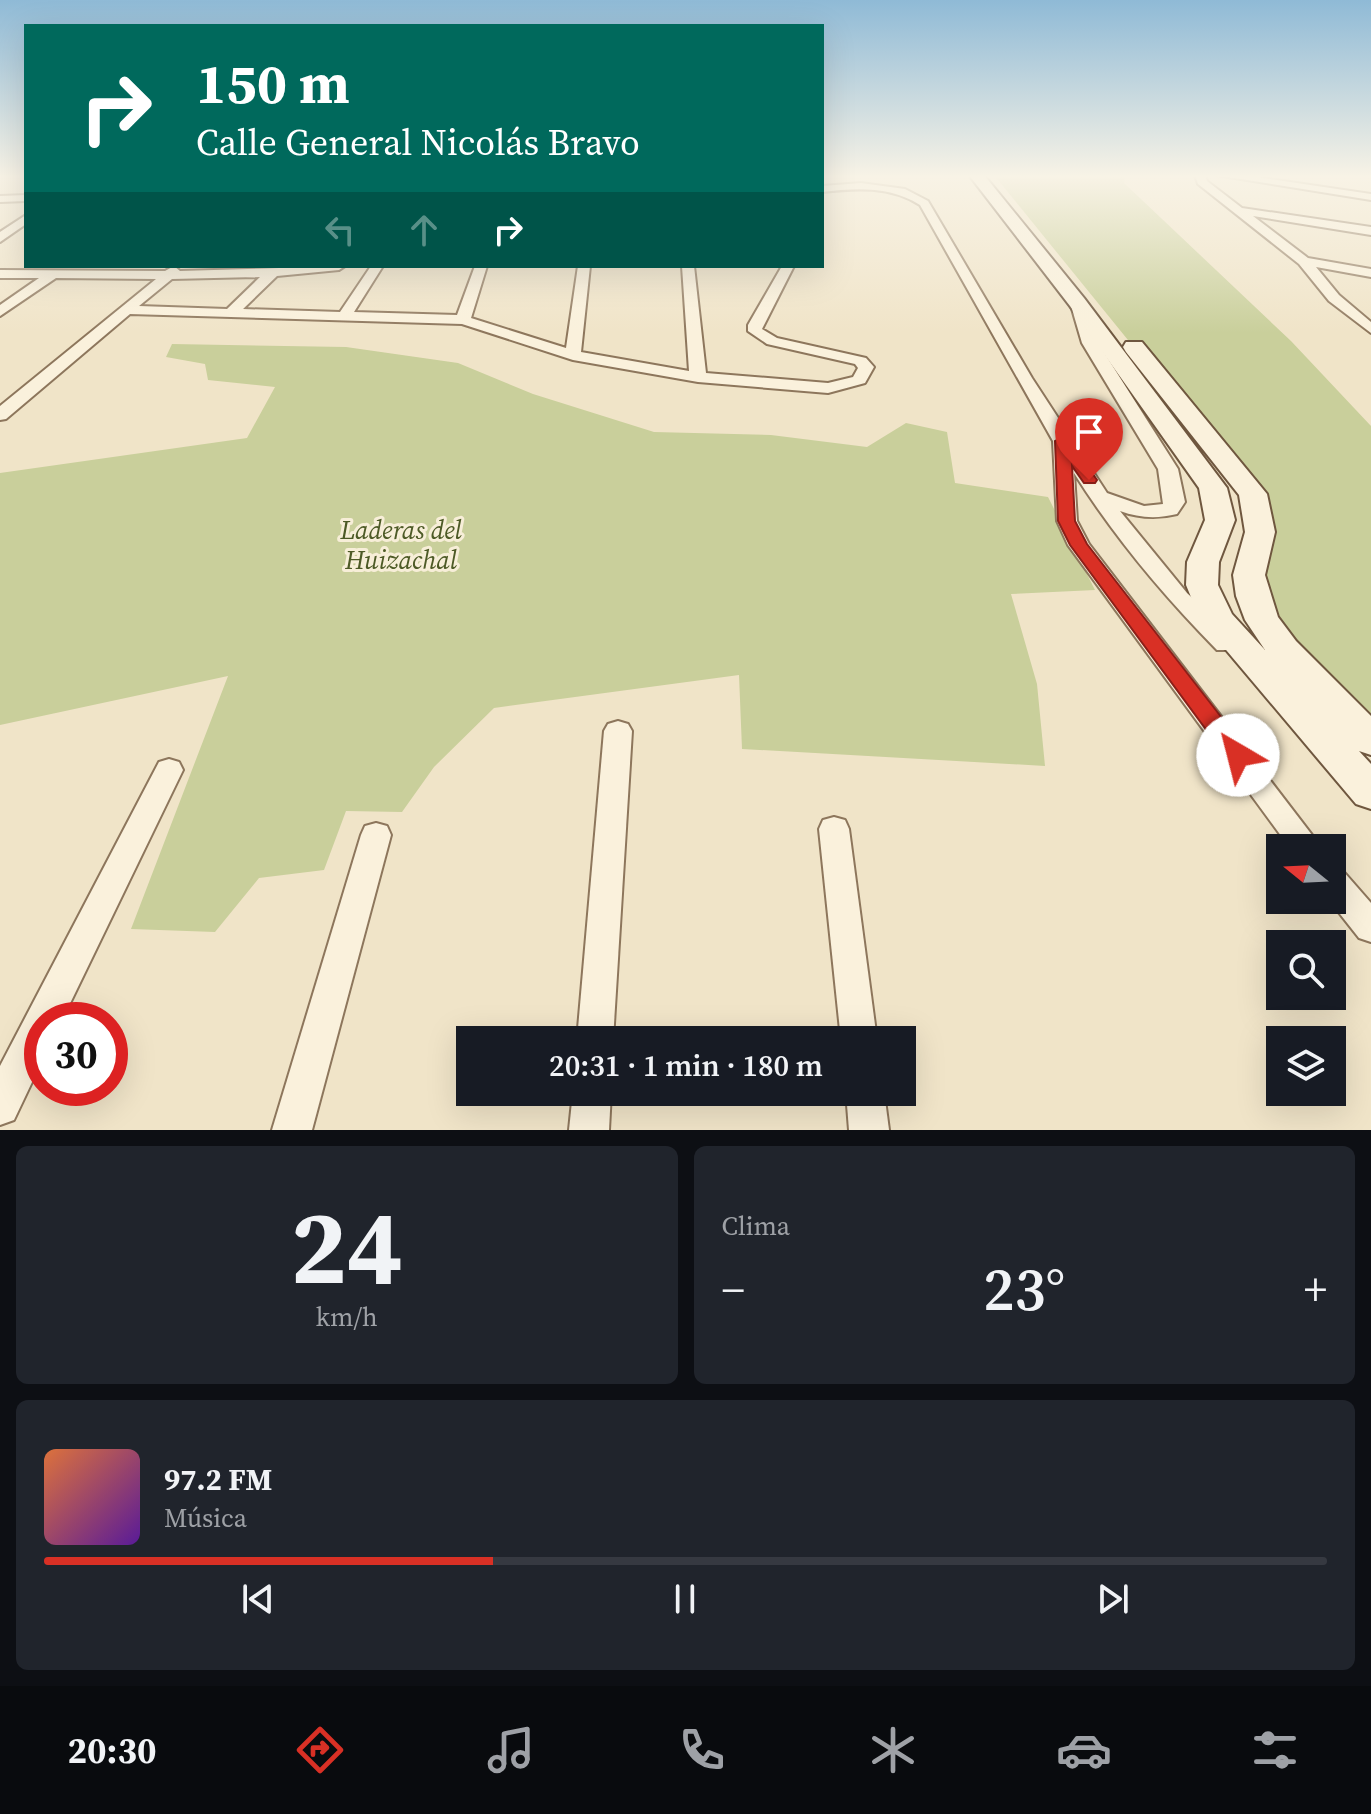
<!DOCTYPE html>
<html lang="es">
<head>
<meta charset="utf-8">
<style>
	:root { --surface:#171b24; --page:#20242c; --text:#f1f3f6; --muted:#9ea1a6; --line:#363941; --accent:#d93025 }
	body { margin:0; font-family:"Source Serif 4",serif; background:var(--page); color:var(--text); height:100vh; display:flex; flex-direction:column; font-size:30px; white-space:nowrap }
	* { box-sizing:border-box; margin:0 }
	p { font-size:26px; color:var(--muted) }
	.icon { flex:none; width:44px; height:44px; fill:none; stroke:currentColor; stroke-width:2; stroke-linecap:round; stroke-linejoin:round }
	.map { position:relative; height:1130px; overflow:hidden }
	.sheet { display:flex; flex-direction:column; gap:16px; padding:16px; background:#0d0f14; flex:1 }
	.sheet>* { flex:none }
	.banner { position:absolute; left:24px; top:24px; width:800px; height:244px; border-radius:0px; box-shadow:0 8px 32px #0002; background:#00695c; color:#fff; overflow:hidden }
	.needle { width:52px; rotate:288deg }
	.buttons { position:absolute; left:1266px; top:834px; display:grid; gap:16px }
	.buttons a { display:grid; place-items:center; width:80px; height:80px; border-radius:0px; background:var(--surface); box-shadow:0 8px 32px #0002; font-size:40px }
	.speed { position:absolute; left:24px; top:1002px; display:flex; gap:16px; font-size:40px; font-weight:700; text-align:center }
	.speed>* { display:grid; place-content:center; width:104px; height:104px; border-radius:50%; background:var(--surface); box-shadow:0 8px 32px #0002; line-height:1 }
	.speed .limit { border:12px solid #d22; background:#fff; color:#111 }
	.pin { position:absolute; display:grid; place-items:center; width:68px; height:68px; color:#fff; margin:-82px -34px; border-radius:50% 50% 50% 0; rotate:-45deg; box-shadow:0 0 8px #0007 }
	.pin .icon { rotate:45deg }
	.me { position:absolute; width:88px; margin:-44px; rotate:323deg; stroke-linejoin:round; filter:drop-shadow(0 0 6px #0008) }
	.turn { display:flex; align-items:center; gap:28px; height:168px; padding:0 40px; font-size:36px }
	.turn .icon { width:104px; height:104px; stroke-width:2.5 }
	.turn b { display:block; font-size:56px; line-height:68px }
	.lanes { display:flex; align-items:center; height:76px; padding:0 40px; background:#0003; justify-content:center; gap:40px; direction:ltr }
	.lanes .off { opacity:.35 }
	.big { font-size:60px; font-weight:600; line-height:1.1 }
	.sheet .tile { flex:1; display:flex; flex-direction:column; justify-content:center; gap:12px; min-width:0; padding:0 28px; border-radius:12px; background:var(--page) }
	.sheet .dial { align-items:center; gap:0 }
	.dial b { font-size:104px; line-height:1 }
	.song { display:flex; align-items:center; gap:24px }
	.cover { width:96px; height:96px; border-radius:12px; background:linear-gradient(135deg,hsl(20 70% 55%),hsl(270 70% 35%)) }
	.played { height:8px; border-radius:4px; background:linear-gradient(90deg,var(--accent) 35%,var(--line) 35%) }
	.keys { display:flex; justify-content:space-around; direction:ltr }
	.heat { display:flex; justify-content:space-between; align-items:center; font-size:44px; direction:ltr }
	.sheet .tiles { flex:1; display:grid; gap:16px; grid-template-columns:1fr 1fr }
	.tile:last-child { grid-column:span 2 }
	.trip { position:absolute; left:456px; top:1026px; width:460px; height:80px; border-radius:0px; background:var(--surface); box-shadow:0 8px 32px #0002; font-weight:600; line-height:80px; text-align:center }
	.menu { display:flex; height:128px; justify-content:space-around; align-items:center; background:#090b0e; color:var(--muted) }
	.menu .icon { width:56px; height:56px }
	.menu .current { color:var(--accent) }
	.menu b { font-size:36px; color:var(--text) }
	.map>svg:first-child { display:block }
	.green { fill:#c9cf9b }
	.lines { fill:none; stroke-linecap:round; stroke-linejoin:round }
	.minor-casing { stroke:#8d765c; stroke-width:4 }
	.secondary-casing { stroke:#6f573f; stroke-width:4 }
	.minor { fill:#faf1dc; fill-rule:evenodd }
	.secondary { fill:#faf1dc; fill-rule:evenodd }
	.route { fill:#d93025; stroke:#8d1f18; stroke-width:2 }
	.labels { text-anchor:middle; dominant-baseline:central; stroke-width:6; stroke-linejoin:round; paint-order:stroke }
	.park-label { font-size:26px; font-style:italic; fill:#4d5a26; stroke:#f7eed8 }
</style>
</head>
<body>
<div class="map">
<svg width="1371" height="1130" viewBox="0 0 1371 1130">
	<rect width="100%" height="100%" fill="#f0e4c8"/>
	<g class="green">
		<path d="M994,175H1125L1124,183L1291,341L1371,426V739L1262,620L1253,494Z"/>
		<path d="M172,344L346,347L458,363L533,394L654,432L771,435L867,447L906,423L947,432L955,483L1048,497L1095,590L1011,594L1037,684L1045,766L742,749L739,675L494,708L434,767L402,812L346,811L324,870L259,878L215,932L131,929L228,676L0,725V473L247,438L275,387L208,380L205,364L166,357Z"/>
	</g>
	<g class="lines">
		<defs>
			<g id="minor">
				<path d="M1195,175H1205L1207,181L1242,208L1371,227V235L1253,216L1308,258L1371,269V277L1316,267L1339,295L1371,322V333L1329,301L1299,264L1198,184Z"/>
				<path d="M1216,175H1243L1371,194V200Z"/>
				<path d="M861,183L905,189L928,201L1032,378L1107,493L1144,506L1163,504L1158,469L1082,343L1070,302L1082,299L1098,343L1178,469L1185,502L1177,514C1157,519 1139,518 1120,511L1187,593L1235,638L1238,644L1235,650H1217C1163,595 1115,538 1074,473L1077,521L1089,544L1322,848H1290L1068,545L1057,521L1053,441L920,205C890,186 856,188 822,192V186Z"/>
				<path d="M26,195V201L0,202V196Z"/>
				<path d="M26,215V224L0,242V232Z"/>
				<path d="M174,266L180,271L345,266L339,270L277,276L243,309L340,312L371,266H383L354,312L457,315L475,266H487L471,318L566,348L578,266H590L581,352L689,371L682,266H694L706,373L828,383L853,377L858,368L855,364L767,344L748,331V325L782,266H794L762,329L777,338L866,358L874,367L865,383L828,393L698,382L573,360L462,324L130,314L6,419L0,420V406L156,279L56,278L0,316V305L39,278H0V270L165,271ZM260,277L227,309L139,306L172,279Z"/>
				<path d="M618,721L628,724L632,731L613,1040H577L604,731L608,724Z"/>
				<path d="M169,759L179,762L183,770L62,1020H42V1061L14,1120L0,1125V1066L159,762Z"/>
				<path d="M834,817L845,820L849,829L877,1040H841L819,829L823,820Z"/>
				<path d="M376,823L387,826L391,835L312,1130H272L361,835L365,826Z"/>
				<path d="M1332,867L1343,871L1371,903V942L1359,938L1329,900H1332Z"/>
				<path d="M573,1092H611L609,1130H569Z"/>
				<path d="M846,1092H884L889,1130H849Z"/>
			</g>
			<path id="secondary" d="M969,175H984L1084,298L1227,488L1235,520L1219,562L1218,585L1232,614L1265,650L1245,620L1236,596L1233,575L1245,532L1239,495L1126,352L1123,347L1126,342H1142L1267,494L1275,532L1265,575L1278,617L1296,641L1371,716V755L1359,751L1371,764V809L1356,804L1200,619L1186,585L1187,562L1205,520L1199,488L1070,306Z"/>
		</defs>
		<use href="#minor" class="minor-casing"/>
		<use href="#secondary" class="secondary-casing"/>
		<use href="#minor" class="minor"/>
		<use href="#secondary" class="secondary"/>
	</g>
	<linearGradient id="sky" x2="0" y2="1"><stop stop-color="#8fbad6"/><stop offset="0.53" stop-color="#f8f3e6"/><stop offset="1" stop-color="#f8f3e6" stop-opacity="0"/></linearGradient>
	<rect width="1371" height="333" fill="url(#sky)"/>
	<path class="route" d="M1062,437L1068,438L1097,480L1095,483H1084L1072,466L1075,521L1087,544L1246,749L1249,755L1246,762L1238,764L1230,762L1070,545L1058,521L1055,441Z"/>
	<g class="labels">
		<g class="park-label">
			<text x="401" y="530">Laderas del<tspan x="401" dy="30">Huizachal</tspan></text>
		</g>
	</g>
</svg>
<div class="buttons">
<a><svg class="needle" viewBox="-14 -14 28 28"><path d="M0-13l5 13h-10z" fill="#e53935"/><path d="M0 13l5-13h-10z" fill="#9ea1a6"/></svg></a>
<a><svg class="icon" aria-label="search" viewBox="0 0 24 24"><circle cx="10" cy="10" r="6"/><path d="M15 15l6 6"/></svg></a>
<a><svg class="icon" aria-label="layers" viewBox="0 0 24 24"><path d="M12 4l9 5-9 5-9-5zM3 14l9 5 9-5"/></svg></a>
</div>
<div class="speed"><div class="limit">30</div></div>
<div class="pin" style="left:1089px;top:480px;background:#d93025"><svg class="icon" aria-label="arrive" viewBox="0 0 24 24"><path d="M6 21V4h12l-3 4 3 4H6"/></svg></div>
<svg class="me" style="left:1238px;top:755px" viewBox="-20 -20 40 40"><circle r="19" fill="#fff"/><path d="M0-13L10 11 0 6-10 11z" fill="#d93025"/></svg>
<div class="trip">20:31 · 1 min · 180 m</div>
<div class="banner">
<div class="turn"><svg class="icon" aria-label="right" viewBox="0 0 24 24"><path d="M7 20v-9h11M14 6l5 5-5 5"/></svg><div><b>150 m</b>Calle General Nicolás Bravo</div></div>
<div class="lanes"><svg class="icon off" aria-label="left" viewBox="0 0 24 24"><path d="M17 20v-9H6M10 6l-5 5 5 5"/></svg><svg class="icon off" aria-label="ahead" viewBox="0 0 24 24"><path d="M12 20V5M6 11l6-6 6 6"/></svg><svg class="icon" aria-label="right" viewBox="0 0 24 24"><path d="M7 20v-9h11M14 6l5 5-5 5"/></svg></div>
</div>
</div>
<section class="sheet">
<div class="tiles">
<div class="tile dial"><b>24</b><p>km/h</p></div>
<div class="tile"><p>Clima</p>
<div class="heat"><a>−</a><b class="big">23°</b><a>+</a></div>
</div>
<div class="tile">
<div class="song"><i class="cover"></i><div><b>97.2 FM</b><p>Música</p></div></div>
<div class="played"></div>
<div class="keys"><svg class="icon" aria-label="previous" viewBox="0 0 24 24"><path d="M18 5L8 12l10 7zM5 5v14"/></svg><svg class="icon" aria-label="pause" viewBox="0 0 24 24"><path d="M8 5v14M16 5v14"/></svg><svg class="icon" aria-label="next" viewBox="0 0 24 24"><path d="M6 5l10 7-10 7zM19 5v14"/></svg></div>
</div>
</div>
</section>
<nav class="menu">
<b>20:30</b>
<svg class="icon current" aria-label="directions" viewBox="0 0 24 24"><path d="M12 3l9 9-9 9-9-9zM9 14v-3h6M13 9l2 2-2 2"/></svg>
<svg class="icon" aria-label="music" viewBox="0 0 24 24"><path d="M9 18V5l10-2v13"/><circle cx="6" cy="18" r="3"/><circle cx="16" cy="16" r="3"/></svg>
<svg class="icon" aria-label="phone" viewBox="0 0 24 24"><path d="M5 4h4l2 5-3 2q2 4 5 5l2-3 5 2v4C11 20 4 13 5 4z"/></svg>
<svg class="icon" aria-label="climate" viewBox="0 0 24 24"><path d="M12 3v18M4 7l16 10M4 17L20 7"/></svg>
<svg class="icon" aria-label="car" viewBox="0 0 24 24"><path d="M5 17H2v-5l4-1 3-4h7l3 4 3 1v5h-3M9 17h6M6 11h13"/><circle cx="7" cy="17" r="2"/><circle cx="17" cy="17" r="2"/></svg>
<svg class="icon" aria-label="filters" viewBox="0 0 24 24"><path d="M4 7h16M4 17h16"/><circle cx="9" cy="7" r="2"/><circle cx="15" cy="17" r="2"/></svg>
</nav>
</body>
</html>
